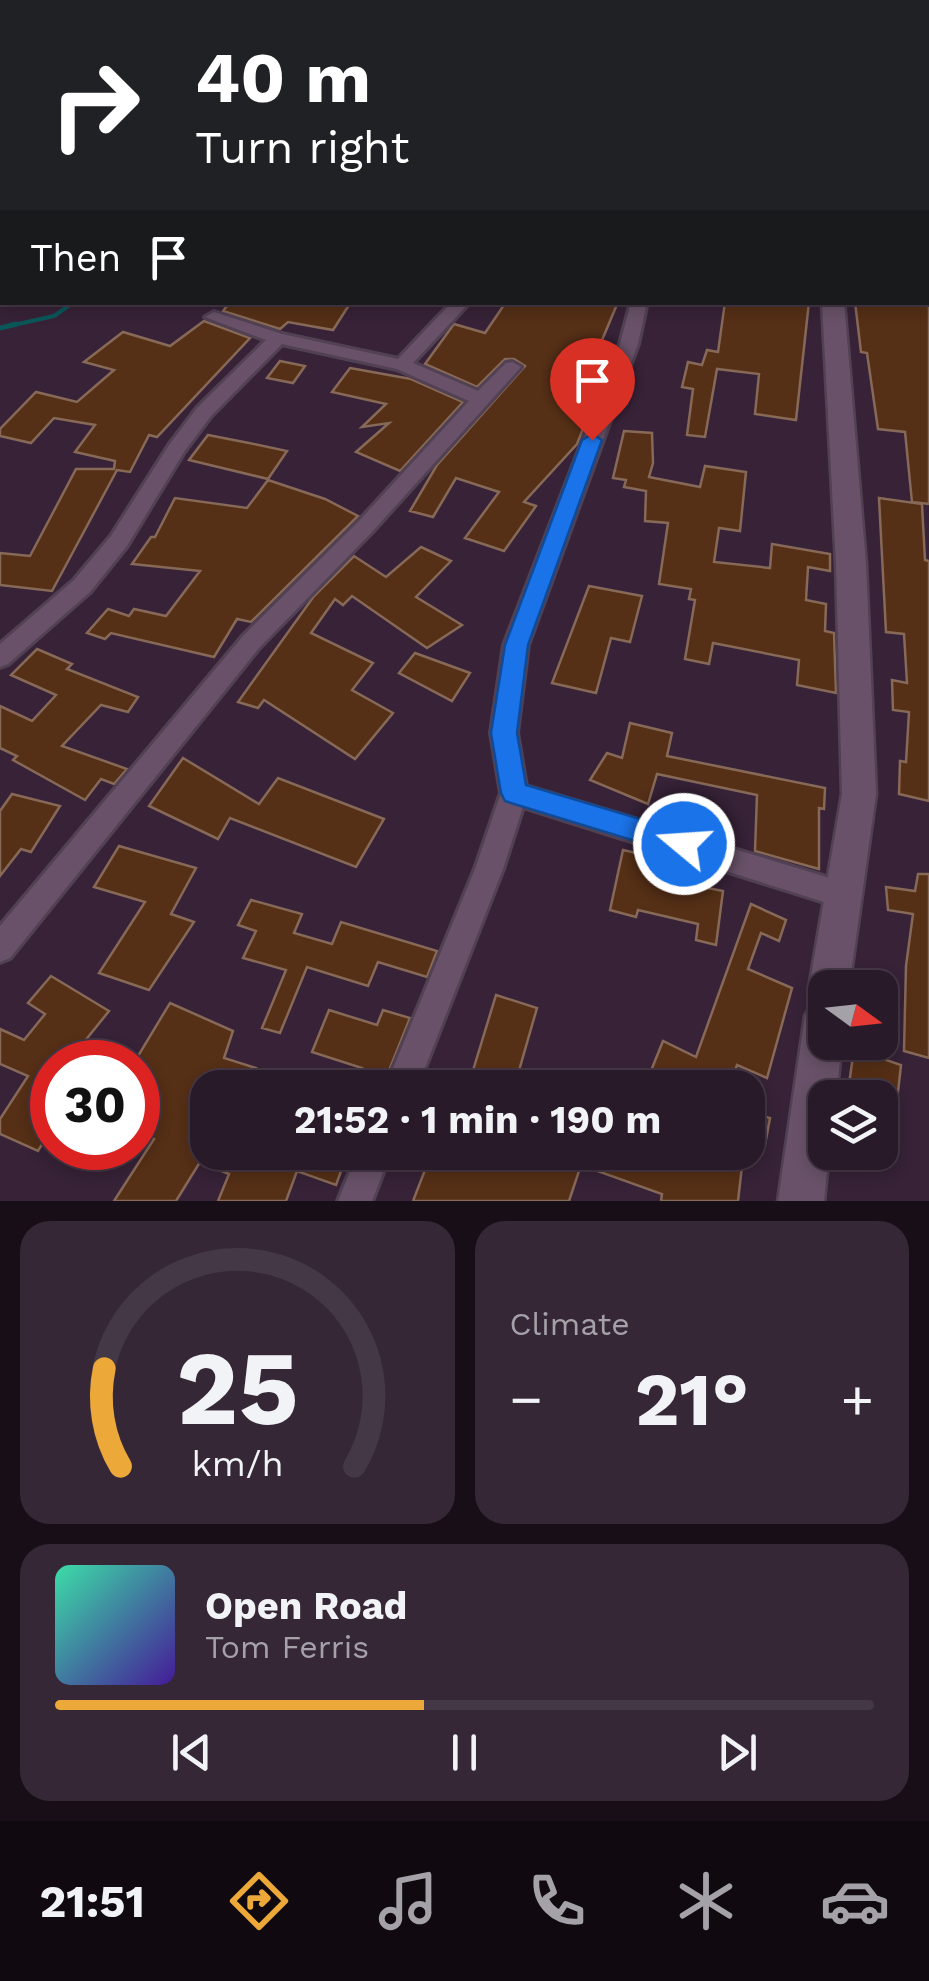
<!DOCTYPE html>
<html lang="en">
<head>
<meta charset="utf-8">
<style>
	:root { --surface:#291a29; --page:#352735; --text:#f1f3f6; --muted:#a5a1a8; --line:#453846; --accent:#eca93a }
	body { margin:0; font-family:"Work Sans",sans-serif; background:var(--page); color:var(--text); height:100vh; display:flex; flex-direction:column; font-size:38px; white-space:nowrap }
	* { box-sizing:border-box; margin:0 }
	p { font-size:32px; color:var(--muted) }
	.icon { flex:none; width:55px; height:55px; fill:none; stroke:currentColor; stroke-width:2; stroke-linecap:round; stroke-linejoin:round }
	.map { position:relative; height:1201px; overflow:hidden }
	.panel { display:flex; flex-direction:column; gap:20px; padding:20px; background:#170e17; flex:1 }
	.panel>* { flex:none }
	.guide { position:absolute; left:0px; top:0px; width:930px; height:305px; box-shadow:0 5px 15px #0003,0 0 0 2px var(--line); background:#202124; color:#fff; overflow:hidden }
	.needle { width:65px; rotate:105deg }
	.fabs { position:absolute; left:808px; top:970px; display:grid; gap:20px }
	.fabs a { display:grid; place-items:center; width:90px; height:90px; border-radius:20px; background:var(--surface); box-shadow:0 5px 15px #0003,0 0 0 2px var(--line); font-size:50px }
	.speed { position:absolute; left:30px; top:1040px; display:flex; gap:20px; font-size:50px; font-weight:700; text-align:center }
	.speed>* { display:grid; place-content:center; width:130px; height:130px; border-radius:50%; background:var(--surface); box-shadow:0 5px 15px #0003,0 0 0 2px var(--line); line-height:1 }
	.speed .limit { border:15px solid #d22; background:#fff; color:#111 }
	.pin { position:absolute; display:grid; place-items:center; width:85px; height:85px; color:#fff; margin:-102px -42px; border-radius:50% 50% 50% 0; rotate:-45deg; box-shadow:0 0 10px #0007 }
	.pin .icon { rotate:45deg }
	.me { position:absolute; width:110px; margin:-55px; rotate:288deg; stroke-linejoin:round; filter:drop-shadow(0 0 8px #0008) }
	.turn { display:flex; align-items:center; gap:35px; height:210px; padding:0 30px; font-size:45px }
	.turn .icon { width:130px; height:130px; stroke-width:2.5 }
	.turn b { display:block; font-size:70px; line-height:85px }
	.then { display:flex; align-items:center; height:95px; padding:0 30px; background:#0003; gap:20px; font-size:38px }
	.big { font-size:75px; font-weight:700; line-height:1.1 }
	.panel .tile { flex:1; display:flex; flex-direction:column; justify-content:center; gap:15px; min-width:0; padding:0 35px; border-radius:30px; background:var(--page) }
	.panel .dial { align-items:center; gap:0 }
	.dial svg { height:260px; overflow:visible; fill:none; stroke:var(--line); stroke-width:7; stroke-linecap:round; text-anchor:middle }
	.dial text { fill:var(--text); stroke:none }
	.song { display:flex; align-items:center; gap:30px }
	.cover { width:120px; height:120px; border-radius:15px; background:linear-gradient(135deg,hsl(160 70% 55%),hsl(260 70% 35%)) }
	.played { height:10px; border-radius:5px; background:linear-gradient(90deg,var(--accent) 45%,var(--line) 45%) }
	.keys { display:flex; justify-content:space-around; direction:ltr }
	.heat { display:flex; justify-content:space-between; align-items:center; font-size:55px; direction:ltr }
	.panel .tiles { flex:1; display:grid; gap:20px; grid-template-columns:1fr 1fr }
	.tile:last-child { grid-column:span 2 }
	.trip { position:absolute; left:190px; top:1070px; width:575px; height:100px; border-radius:30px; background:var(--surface); box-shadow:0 5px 15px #0003,0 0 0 2px var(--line); font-weight:700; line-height:100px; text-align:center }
	.tabs { display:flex; height:160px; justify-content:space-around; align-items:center; background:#100a10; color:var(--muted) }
	.tabs .icon { width:70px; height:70px }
	.tabs .current { color:var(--accent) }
	.tabs b { font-size:45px; color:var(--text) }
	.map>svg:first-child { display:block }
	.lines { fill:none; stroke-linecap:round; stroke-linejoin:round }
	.stream-far1 { stroke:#0a575a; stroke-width:4 }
	.stream { stroke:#0a575a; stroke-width:5 }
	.building { fill:#552f16; stroke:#876958; stroke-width:2.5 }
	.street-casing { stroke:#514153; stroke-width:6 }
	.secondary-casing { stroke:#514153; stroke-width:5 }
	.street { fill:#695269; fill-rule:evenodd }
	.secondary { fill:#695269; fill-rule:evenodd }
	.route { fill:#1a73e8; stroke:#114b97; stroke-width:2.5 }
</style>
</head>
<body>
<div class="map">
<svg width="929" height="1201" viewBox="0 0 929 1201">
	<rect width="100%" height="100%" fill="#372237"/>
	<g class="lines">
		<path class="stream-far1" d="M5,327L54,316L74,302"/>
		<path class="stream" d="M0,328L16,324"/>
	</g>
	<g class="building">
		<path d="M230,302H351L333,330L288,322L280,329L223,311Z"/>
		<path d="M506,302H618L600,345L610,348L570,389L596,396L577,444L524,502L536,506L504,551L465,538L499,492L456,478L433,517L410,511L437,465L525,366L514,359H505L477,387L425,364L454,324L485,333Z"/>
		<path d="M725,302H809L796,420L755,414L759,374L717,369L705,437L687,435L693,389L682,387L688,362L702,365L707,350L718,352Z"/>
		<path d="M855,302L929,306V504L912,502L905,432L878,429L867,353L861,352Z"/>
		<path d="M204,321L250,338L157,437L149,435L130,472L117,470L52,591L0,585V553L30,556L76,469H114L115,461L75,452L95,425L54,418L31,443L0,436V429L36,392L77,402L114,370L84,362L123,332L170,346Z"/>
		<path d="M280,361L305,366L293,383L267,378Z"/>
		<path d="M350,368L411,379L463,402L400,471L356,452L389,423L362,427L386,404L332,392Z"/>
		<path d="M624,431L652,433L653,463L649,477L700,487L705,466L746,472L740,531L719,528L714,562L770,568L772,544L830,554V571L808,567L806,600L826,604L825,631L834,633L836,693L797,685L799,660L713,643L709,664L685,659L695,600L689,599L691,589L659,584L668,523L645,521L646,491L624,487L626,480L613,478Z"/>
		<path d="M208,435L249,443L287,451L268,479L189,460Z"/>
		<path d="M268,480L325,499L358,516L251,622L237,619L214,657L111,633L105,639L87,633L108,609L129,616L134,609L166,616L200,571L132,564L151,537H155L175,498L247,508Z"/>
		<path d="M879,498L922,504L925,560L929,561V801L899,794L900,761L906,762L909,712L893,710L892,680L907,683L904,634L886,632Z"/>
		<path d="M421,547L451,561L416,597L462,625L427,648L352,596L343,605L335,599L311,633L373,663L352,690L393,713L355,759L264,700L258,708L238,702L314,596L354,556L386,577Z"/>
		<path d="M589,586L642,596L630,642L611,638L596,693L552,683Z"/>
		<path d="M37,649L72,664L67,669L138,697L128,712L101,705L62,746L127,769L114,784L101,779L85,800L13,760L17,756L0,748V706L32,721L56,695L11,675Z"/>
		<path d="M415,653L470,673L452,701L399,673Z"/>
		<path d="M630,723L672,733L667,756L825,788L824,809L819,808V869L755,851L757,795L657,774L648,804L590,780L607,753L622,758Z"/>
		<path d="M183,758L259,804L278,778L384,819L356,867L230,818L218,839L149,806Z"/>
		<path d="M12,794L60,806L31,852L21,849L0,876V811Z"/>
		<path d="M119,846L196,868L171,914L194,922L149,990L99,973L145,902L94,887Z"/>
		<path d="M623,850L649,856L647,864L699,876L698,886L723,891L716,945L696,940L698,924L638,910L636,917L610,910Z"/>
		<path d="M918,874H929V1058L904,1051L906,966L913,914L888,910L886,887L915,891Z"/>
		<path d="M251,900L302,914L294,933L332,944L341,922L437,951L427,977L378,962L368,986L307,967L280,1033L262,1028L286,970L243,958L256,931L238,925Z"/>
		<path d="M751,904L786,920L779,941L761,933L748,969L792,988L767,1078L737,1065L729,1088H644L663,1041L696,1057Z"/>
		<path d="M51,976L109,1011L68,1062H52V1128L38,1151L0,1134V1119L28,1076L0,1064V1029L24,1040L45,1014L28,1003Z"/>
		<path d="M496,995L537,1008L514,1088L471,1077Z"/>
		<path d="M170,1003L233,1031L224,1058L256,1068L247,1088H208V1152H348L336,1185L297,1171L286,1201H218L229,1174L200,1162L176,1201H114L154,1139L138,1131V1056Z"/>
		<path d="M329,1010L377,1025L383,1010L410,1018L382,1088H355L362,1068L312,1052Z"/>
		<path d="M854,1049L901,1065L892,1146H880V1098H847Z"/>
		<path d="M748,1111L770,1118L765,1145L748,1138Z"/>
		<path d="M432,1152H696L742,1166L738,1201H661L662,1194L581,1165L569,1201H413Z"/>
	</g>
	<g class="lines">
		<defs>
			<g id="street">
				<path d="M452,302H470L413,363L478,391L506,363L512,362L521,367L372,532L259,648L10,958L0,962V926L243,636L358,522L469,401L397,369L282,344L211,416L184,452L127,546L90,592L8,664L0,667V644L74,580L111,536L169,445L197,408L266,340L205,317L214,312L282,334L398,359Z"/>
				<path d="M631,302H647L638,344L528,645L517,733L526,786L843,882L853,886L857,895L853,904L843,908L523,807L503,869L417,1088H385L475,869L501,793L491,733L504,645L620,344Z"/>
				<path d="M358,1152H391L372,1201H338Z"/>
			</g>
			<path id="secondary" d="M822,302H844L866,564L876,794L849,988H825V1042H842L836,1098H825V1152H829L824,1201H778L805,1016L814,1000L809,988L842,794L836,564Z"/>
		</defs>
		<use href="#street" class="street-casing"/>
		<use href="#secondary" class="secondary-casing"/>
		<use href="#street" class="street"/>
		<use href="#secondary" class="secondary"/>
	</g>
	<path class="route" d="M592,434L602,440L528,645L517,733L526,785L694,835L698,844L694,852L684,856L514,804L505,801L501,793L491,733L505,645L582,440Z"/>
</svg>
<div class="fabs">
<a><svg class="needle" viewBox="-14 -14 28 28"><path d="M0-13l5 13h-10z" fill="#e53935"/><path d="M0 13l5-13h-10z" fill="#a5a1a8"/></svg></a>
<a><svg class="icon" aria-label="layers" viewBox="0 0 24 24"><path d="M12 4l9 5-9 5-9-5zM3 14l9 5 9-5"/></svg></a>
</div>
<div class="speed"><div class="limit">30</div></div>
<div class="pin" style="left:592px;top:440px;background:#d93025"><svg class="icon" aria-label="arrive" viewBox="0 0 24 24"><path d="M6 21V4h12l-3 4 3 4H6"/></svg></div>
<svg class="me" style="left:684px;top:844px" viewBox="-20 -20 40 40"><circle r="17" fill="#1a73e8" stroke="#fff" stroke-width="3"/><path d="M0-11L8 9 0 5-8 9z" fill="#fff"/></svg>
<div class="trip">21:52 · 1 min · 190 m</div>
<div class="guide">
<div class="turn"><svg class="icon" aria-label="right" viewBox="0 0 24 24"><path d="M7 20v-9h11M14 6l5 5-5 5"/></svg><div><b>40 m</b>Turn right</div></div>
<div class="then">Then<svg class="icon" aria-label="arrive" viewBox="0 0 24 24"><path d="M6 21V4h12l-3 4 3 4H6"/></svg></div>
</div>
</div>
<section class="panel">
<div class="tiles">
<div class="tile dial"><svg viewBox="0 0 100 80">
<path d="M14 69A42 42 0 1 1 86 69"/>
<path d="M14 69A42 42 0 0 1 9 39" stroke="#eca93a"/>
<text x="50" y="56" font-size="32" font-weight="700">25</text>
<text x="50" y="72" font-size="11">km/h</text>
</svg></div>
<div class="tile"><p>Climate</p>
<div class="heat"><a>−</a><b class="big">21°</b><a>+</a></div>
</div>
<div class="tile">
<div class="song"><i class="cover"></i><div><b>Open Road</b><p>Tom Ferris</p></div></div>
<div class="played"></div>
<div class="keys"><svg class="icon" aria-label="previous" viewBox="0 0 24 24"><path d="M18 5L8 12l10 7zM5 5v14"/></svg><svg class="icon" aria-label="pause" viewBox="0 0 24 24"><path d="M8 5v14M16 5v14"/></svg><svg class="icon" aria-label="next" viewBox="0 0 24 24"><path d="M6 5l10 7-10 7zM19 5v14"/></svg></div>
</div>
</div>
</section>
<nav class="tabs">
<b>21:51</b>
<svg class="icon current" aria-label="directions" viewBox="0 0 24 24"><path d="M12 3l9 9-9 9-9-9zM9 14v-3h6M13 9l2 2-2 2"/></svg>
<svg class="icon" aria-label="music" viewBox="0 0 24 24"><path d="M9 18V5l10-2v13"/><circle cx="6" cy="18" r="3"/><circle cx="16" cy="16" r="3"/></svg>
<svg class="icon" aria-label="phone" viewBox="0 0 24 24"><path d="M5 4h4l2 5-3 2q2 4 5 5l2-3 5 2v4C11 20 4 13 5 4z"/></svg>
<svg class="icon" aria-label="climate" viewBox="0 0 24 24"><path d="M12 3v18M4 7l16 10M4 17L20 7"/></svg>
<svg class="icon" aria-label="car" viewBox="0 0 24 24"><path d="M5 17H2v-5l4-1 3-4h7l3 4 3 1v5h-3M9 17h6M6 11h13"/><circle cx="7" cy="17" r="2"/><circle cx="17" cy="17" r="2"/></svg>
</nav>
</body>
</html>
